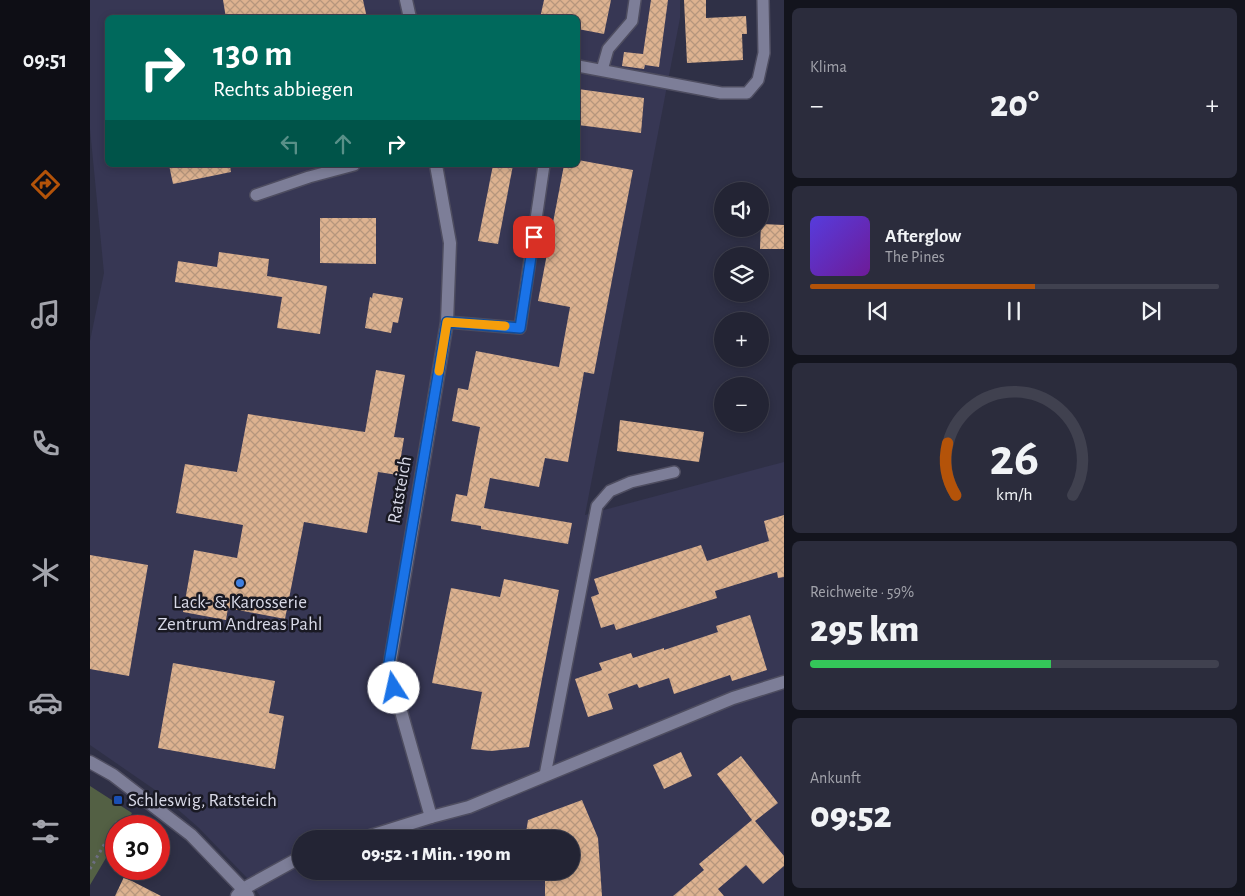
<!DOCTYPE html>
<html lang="de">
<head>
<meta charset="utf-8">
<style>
	:root { --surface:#232434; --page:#2b2c3c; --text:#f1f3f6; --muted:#a3a4ac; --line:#40414f; --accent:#b45309 }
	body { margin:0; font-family:"Alegreya Sans",sans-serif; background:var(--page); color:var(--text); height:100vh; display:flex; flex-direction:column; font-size:19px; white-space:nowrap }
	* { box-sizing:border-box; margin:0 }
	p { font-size:16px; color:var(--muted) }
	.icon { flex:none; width:28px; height:28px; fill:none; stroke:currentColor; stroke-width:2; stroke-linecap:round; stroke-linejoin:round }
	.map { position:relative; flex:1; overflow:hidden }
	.panel { display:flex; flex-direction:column; gap:8px; padding:8px; background:#13141d; width:461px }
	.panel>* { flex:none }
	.hud { position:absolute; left:15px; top:15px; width:475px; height:152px; border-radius:8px; box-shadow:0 2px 8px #0003,0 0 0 1px var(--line); background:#00695c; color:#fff; overflow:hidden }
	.tools { position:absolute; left:624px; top:182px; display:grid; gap:10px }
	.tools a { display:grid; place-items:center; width:55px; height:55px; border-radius:50%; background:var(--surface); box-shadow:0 2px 8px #0003,0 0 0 1px var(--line); font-size:25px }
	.speed { position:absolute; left:15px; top:815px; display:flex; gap:10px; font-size:25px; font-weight:700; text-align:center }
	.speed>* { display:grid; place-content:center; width:65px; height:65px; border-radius:50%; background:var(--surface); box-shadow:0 2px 8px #0003,0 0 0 1px var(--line); line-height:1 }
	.speed .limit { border:8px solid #d22; background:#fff; color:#111 }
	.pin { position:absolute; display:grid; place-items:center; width:42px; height:42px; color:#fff; margin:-21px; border-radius:10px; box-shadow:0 2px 8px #0006 }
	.me { position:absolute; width:55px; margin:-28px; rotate:350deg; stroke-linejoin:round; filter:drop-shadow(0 0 4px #0008) }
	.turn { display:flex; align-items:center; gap:18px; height:105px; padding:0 25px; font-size:22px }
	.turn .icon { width:65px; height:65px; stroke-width:2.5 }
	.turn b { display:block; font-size:35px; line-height:42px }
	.lanes { display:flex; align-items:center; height:48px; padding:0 25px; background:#0003; justify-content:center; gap:25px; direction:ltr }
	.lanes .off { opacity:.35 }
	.big { font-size:38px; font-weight:800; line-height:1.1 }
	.panel .widget { flex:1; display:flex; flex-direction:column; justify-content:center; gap:8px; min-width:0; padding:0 18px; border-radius:8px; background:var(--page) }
	.panel .dial { align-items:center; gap:0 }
	.dial svg { height:130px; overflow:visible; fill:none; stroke:var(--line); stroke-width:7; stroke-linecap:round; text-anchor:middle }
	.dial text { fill:var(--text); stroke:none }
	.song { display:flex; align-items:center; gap:15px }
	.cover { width:60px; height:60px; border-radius:8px; background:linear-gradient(135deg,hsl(250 70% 55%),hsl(280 70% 35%)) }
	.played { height:5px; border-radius:2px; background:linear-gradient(90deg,var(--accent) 55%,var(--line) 55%) }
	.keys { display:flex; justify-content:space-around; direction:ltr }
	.heat { display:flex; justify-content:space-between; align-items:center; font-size:28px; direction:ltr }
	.charge { height:8px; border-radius:4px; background:linear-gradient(90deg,#34c759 59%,var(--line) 0) }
	.trip { position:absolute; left:202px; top:830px; width:288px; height:50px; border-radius:25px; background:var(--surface); box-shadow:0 2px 8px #0003,0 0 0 1px var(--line); font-weight:800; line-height:50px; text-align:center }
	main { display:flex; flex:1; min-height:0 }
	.tabs { display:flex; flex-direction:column; width:90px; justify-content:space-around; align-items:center; background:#0e0e15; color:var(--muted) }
	.tabs .icon { width:35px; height:35px }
	.tabs .selected { color:var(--accent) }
	.tabs b { font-size:22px; color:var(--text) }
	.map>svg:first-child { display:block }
	.built { fill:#373754; fill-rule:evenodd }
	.garden { fill:#536044 }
	.building { fill:url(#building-cross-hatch) }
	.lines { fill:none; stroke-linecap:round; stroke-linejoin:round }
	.lane-casing { stroke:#4e4d60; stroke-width:14 }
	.street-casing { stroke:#4e4d60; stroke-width:15 }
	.secondary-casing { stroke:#4e4d60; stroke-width:15 }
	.path { stroke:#6d6e81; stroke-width:3; stroke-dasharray:2.5 4; stroke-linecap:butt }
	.lane { stroke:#7d7e98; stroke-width:11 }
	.street { stroke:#7d7e98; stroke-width:12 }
	.secondary { stroke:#7d7e98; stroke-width:12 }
	.route-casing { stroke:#114b97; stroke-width:12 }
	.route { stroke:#1a73e8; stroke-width:9 }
	.slow { stroke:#f59e0b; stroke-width:9 }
	.shop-dot { fill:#3f7fe0; stroke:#191923; stroke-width:2 }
	.transit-dot { fill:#1a4fb4; stroke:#191923; stroke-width:2 }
	.labels { text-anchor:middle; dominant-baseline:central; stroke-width:5; stroke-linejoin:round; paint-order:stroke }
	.street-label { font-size:19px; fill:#d8d9e7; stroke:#191923 }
	.poi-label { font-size:19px; fill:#d8d9e7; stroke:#191923 }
</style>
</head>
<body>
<main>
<nav class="tabs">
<b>09:51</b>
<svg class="icon selected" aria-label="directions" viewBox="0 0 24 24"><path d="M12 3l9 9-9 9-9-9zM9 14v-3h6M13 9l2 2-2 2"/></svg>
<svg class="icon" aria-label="music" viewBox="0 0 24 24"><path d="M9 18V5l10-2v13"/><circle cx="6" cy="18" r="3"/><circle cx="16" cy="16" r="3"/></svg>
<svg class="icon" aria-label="phone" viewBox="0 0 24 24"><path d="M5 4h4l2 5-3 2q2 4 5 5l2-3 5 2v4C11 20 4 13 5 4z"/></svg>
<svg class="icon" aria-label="climate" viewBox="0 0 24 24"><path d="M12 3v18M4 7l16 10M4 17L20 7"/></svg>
<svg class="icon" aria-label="car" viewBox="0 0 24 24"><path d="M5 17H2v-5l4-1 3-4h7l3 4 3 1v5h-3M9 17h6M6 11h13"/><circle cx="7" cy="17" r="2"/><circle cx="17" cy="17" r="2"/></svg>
<svg class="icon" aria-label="filters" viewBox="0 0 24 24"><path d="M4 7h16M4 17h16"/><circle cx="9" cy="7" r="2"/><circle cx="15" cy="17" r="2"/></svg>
</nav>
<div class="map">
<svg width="694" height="896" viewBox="0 0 694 896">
	<defs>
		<pattern id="building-cross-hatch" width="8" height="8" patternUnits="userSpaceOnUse" patternTransform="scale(1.25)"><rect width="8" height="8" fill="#ddb290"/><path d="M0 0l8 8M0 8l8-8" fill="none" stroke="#b6967d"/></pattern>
	</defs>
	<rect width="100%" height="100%" fill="#2f3046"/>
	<path class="built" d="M0,0H590V18L495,515L694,462V896H170L160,881L109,828L68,792L0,745V341L14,273L0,129ZM18,18H488V165H18ZM211,839H481V871H211Z"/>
	<path class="garden" d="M0,786L42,813L35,826H26V841L0,885Z"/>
	<g class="building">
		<path d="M133,0H273L277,18H136Z"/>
		<path d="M454,0H521L514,34L488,29V18H450Z"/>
		<path d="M561,0H578L569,67L555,65L554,69L532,66L534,52L553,54Z"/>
		<path d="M594,0H616V18L656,16L657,34H652L653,60L597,63Z"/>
		<path d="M488,89L554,98L551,133L488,125Z"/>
		<path d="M488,160L543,170L504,374L494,372L478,462L455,458L449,487L400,478L394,508L482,523L478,544L391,529V526L361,521L366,494L377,496L390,427L362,421L368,388L378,390L386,351L469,367L480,307L448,301L474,165H488Z"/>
		<path d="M79,165H140L141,172L83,184Z"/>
		<path d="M403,165H423L408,244L388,241Z"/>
		<path d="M230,218H286V264L230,263Z"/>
		<path d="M671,224L694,225V249H670Z"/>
		<path d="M129,252L179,259L177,276L237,286L230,334L187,328L192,297L85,282L88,261L127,267Z"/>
		<path d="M283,293L313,298L308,323L303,322L301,333L275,328L280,297L282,298Z"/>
		<path d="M286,370L315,375L304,437L314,438L308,475L288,472L277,533L214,522L195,619L138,608L136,620L93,612L104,550L147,558L153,525L86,513L95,464L147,472L158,414L275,432Z"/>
		<path d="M530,420L614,432L609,462L527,451Z"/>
		<path d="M694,515V577L688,578L687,572L625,591L627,598L526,630L524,624L511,628L501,597L509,594L504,579L611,545L617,561L679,541L674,521Z"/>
		<path d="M0,555L58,565L39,676L0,669Z"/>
		<path d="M414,579L469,590L439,747L401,751L381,749L392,692L342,683L361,588L410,597Z"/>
		<path d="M660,615L677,670L642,681L640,675L584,694L579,678L549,688L547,684L518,694L523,709L498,717L485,679L512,670L509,663L541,653L543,658L574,648V650L628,632L626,626Z"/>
		<path d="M83,663L185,681L179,713L194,716L185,769L68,748Z"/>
		<path d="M591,752L602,776L574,789L563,765Z"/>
		<path d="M651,756L688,803L665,821L694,856V866L673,884L656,865L628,889L634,896H583L614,870L609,864L662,820L627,774Z"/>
		<path d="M492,800L508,838L512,896H455V871H481V839H435L438,820Z"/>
		<path d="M34,877L71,896H25Z"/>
	</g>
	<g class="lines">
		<defs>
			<g id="lane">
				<path d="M488,66L631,93H657L668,80L674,53L673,0"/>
				<path d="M512,70L518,49L542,21L545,0"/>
				<path d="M166,195L219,177L264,165"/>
				<path d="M357,322L430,328L454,165"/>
				<path d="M455,775L507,506L520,491L541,482L584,472"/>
			</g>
			<g id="street">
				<path d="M316,0L320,18"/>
				<path d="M341,817L299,669L357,322L360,243L346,165"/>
				<path d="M271,839L341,817L379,807L643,698L694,682"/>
				<path d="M147,896L153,889L211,857"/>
			</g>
			<path id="secondary" d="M0,762L23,775L101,835L153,889L158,896"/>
		</defs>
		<use href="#lane" class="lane-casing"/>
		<use href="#street" class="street-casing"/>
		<use href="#secondary" class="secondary-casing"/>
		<path class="path" d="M0,869L29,819"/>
		<use href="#lane" class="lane"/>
		<use href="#street" class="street"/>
		<use href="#secondary" class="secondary"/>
	</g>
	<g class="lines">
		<defs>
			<path id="route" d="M304,688L298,669L357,322L430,328L444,237"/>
		</defs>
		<use href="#route" class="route-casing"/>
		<use href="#route" class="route"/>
		<path class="slow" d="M349,371L357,322L415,326"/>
	</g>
	<circle class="shop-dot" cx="150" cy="583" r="5"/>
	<rect class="transit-dot" x="23" y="795" width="10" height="10" rx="2.5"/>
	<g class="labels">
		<g class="street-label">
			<text transform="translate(310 490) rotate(-80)">Ratsteich</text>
		</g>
		<g class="poi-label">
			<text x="150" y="602">Lack- &amp; Karosserie<tspan x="150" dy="22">Zentrum Andreas Pahl</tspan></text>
			<text x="38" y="800" text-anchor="start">Schleswig, Ratsteich</text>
		</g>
	</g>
</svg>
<div class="tools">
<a><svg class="icon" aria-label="sound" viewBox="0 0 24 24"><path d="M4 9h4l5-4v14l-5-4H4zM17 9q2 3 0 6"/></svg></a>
<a><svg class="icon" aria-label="layers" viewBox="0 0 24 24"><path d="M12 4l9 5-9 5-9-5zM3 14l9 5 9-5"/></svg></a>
<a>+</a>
<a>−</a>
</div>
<div class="speed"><div class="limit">30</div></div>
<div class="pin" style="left:444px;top:237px;background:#d93025"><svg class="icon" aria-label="arrive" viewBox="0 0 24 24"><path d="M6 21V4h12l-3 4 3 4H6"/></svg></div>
<svg class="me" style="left:304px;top:688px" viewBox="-20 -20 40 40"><circle r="19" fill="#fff"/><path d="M0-13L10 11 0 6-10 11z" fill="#1a73e8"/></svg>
<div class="trip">09:52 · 1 Min. · 190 m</div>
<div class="hud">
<div class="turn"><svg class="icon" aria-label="right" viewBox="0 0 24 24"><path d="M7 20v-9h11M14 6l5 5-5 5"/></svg><div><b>130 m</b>Rechts abbiegen</div></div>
<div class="lanes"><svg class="icon off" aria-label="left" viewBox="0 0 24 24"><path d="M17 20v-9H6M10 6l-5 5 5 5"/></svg><svg class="icon off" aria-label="ahead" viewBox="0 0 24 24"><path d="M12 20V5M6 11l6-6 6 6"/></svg><svg class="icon" aria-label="right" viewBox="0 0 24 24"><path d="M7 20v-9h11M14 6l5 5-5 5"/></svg></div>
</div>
</div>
<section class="panel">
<div class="widget"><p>Klima</p>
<div class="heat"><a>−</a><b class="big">20°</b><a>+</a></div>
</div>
<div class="widget">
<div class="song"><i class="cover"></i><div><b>Afterglow</b><p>The Pines</p></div></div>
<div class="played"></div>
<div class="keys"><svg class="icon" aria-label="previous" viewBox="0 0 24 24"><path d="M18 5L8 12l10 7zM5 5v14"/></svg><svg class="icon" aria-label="pause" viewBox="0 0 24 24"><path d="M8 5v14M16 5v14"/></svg><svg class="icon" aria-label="next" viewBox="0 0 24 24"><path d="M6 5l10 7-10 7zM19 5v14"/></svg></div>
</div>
<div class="widget dial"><svg viewBox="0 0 100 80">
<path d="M14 69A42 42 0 1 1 86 69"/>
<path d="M14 69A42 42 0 0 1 9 37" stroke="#b45309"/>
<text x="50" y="56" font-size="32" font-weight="700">26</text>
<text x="50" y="72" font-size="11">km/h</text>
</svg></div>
<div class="widget"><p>Reichweite · 59%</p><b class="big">295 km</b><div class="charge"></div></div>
<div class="widget"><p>Ankunft</p><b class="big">09:52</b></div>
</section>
</main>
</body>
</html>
